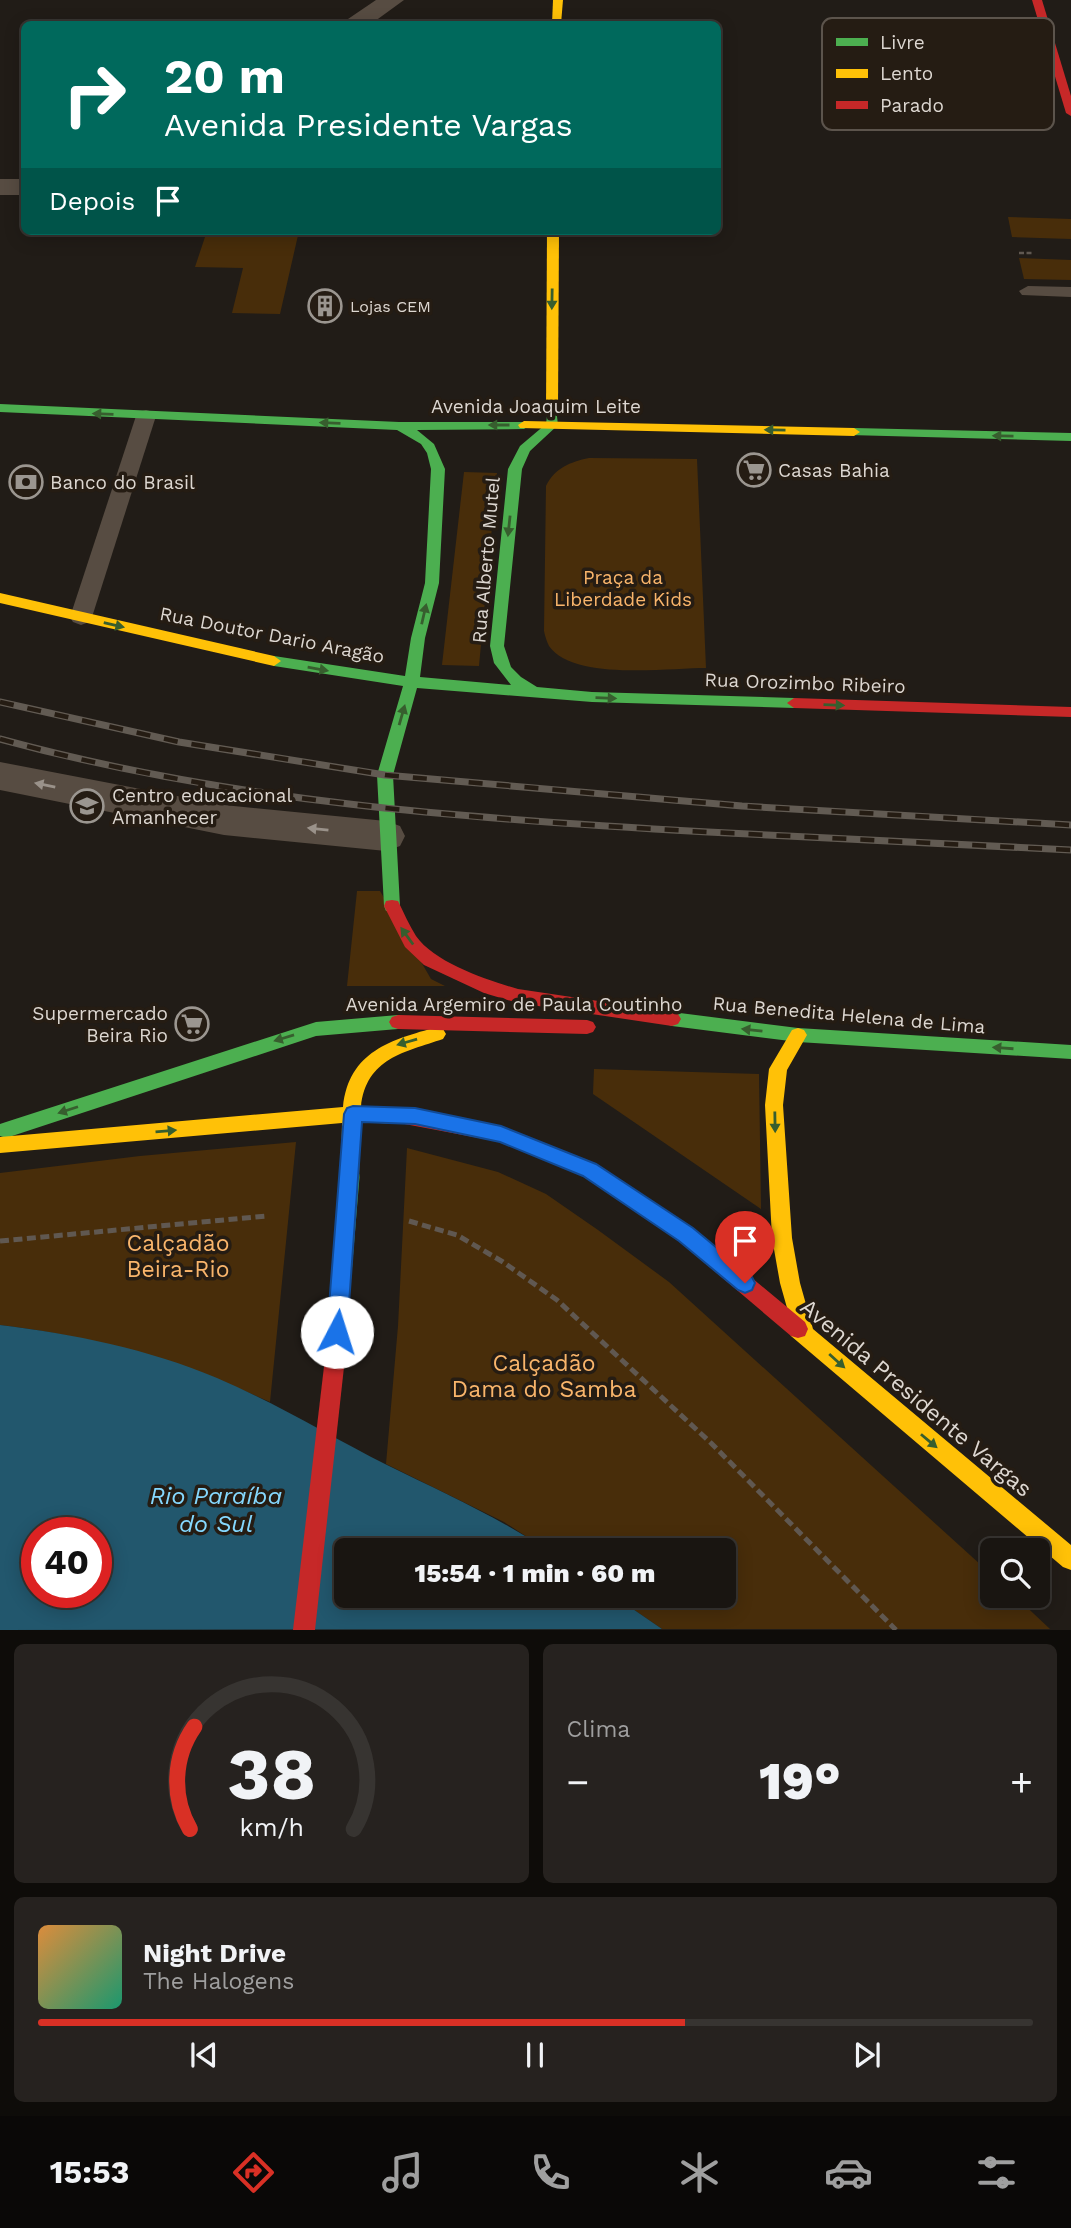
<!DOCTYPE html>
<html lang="pt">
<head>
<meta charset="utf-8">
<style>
	:root { --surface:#191511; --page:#26221f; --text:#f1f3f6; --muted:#9f9f9f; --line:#373431; --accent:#d93025 }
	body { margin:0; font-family:"Work Sans",sans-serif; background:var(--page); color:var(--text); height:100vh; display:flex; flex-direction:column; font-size:26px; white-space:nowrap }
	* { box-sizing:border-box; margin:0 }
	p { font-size:23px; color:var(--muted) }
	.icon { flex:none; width:38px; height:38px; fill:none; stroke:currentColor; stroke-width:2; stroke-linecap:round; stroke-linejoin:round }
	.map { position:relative; height:1630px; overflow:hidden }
	.panel { display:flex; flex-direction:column; gap:14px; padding:14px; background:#0e0c09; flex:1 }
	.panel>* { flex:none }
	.guide { position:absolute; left:21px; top:21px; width:700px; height:214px; border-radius:10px; box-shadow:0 4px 18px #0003,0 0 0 2px var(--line); background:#00695c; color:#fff; overflow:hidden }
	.tools { position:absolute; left:980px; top:1538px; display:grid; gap:14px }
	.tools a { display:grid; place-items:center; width:70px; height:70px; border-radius:10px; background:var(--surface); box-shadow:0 4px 18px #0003,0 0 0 2px var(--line); font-size:35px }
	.speed { position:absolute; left:21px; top:1517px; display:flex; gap:14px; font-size:35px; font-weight:700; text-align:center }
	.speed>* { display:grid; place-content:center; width:91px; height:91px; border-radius:50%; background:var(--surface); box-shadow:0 4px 18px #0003,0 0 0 2px var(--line); line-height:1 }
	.speed .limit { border:10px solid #d22; background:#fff; color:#111 }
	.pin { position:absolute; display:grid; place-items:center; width:60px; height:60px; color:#fff; margin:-72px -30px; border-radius:50% 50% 50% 0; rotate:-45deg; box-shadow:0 0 7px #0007 }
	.pin .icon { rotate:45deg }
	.me { position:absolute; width:77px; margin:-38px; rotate:5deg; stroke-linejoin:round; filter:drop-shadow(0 0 5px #0008) }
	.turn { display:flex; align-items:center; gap:24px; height:147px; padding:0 28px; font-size:32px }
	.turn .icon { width:91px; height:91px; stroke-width:2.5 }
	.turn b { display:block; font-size:49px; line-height:60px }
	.then { display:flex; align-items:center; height:66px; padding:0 28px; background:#0003; gap:14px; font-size:26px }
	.big { font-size:52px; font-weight:800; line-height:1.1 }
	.panel .widget { flex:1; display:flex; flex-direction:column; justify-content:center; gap:10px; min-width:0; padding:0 24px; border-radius:10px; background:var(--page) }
	.panel .dial { align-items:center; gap:0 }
	.dial svg { height:182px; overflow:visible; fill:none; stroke:var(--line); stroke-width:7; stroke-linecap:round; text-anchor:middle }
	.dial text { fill:var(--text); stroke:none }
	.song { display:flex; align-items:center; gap:21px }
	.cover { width:84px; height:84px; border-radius:10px; background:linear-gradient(135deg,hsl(30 70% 55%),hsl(160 70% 35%)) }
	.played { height:7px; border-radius:4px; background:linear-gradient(90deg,var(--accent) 65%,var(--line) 65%) }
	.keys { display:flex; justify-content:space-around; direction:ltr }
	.heat { display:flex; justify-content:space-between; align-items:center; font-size:38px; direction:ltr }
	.panel .tiles { flex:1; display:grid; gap:14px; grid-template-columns:1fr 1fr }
	.widget:last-child { grid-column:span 2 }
	.trip { position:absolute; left:334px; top:1538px; width:402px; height:70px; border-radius:10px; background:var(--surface); box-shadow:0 4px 18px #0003,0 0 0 2px var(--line); font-weight:800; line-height:70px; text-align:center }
	.menu { display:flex; height:112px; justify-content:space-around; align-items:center; background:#0a0807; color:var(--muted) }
	.menu .icon { width:49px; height:49px }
	.menu .on { color:var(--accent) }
	.menu b { font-size:32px; color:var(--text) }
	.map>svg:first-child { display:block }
	.green { fill:#482d0a }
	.water { fill:#22576d; fill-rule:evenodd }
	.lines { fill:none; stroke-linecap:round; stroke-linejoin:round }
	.path-far1 { stroke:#605851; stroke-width:2.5; stroke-dasharray:5 2.5; stroke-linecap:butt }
	.path { stroke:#605851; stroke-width:5; stroke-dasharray:9 4.5; stroke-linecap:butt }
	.lane { fill:#574c42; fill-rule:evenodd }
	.street { fill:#574c42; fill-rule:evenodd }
	.fast { fill:#4caf50; fill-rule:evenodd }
	.slow { fill:#ffc107; fill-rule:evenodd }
	.jam { fill:#c62828; fill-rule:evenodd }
	.rail-casing { stroke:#625b53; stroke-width:7 }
	.rail { stroke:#251c13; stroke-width:4.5; stroke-dasharray:14; stroke-linecap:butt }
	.fast-bridge { stroke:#4caf50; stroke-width:19 }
	.oneway { fill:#375e2e }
	.oneway2 { fill:#9a928a }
	.route { fill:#1a73e8; stroke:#114b97; stroke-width:2 }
	.labels { text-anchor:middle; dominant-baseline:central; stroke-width:7; stroke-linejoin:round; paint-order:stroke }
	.far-poi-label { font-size:16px; fill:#ddd7d1; stroke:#251c13; text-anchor:start }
	.street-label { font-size:19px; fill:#ddd7d1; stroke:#251c13 }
	.poi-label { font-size:19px; fill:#ddd7d1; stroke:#251c13; text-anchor:start }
	.park-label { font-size:19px; fill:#f9b56b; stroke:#251c13 }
	.near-park-label { font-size:23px; fill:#f9b56b; stroke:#251c13 }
	.near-street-label { font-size:23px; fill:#ddd7d1; stroke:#251c13 }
	.near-water-label { font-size:24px; font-style:italic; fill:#85d8fe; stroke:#251c13 }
	.key { fill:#251c13; stroke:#5c544c; stroke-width:2 }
	.key-label { font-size:19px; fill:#ddd7d1 }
</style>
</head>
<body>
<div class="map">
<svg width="1071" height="1630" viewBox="0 0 1071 1630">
	<rect width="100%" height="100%" fill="#211c17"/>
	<g class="green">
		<path d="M1008,217L1071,219V239L1012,237Z"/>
		<path d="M207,231H299L280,314L232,313L243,268L195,267Z"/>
		<path d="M1019,258L1071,260V280L1024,279Z"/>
		<path d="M589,458L697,459L706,668C668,668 573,681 549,646C547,642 545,636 544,631L546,486C555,468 570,462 589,458Z"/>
		<path d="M464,472L497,473L479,666L442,665Z"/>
		<path d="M357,891H380L431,979L445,986H347Z"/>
		<path d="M594,1069L759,1074L761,1209L593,1094Z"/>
		<path d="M296,1142L270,1402C179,1361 99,1337 0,1325V1173L140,1156Z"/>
		<path d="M407,1148L498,1172L546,1194L598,1230L669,1282L992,1575V1596H1015L1050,1629H662L614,1596H724V1550H547L504,1522L386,1464L398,1326Z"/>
	</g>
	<path class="water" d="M0,1325C74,1334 148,1349 217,1378C276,1403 330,1436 387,1465C442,1492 496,1516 547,1550H346V1596H614L662,1629L0,1630ZM37,1533H96V1592H37Z"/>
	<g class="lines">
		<path class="path-far1" d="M1019,253H1032"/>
		<g class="path">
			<path d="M409,1221L457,1235L503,1262L557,1300L711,1443L896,1630"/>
			<path d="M0,1241L266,1216"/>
		</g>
		<g class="lane">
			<path d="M1028,286L1071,287V297L1022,295L1019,291Z"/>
			<path d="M146,410L153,412L156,416L92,617L89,622L81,625L73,622L70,617L136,416L139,412Z"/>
		</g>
		<g class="street">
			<path d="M376,0H404L371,24H345L348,19Z"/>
			<rect x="0" y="179" width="24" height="16"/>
			<path d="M0,762L224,805L386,821L400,826L405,836L400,846L386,851L224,835L0,790Z"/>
		</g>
		<g class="fast">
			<path d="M0,404L399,422H528L530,425L524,429L417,430L434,444L445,469L439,583L425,638L420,677L511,685L494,663L490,646L508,469L520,446L546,424L548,408H556L558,425L530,451L522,469L504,646L511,667L521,677L537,687L592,692L794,698L801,703L794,708L592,702L417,688L393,775L400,906L398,911H386L384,906L377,775L403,686L274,666L267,661L274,656L405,676L411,638L425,583L431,469L427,453L421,444L397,430L0,412Z"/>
			<path d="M854,428L1071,433V441L849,435L848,432Z"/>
			<path d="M672,1012L798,1028L1071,1045V1059L798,1042L672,1026L666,1024L663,1019L666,1014Z"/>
			<path d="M398,1015L404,1017L407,1022L404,1027L398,1029L316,1036L6,1138L0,1136V1124L6,1122L316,1022Z"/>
		</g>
		<g class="slow">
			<path d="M553,0H563L561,24H552Z"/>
			<path d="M547,231H559L558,411L552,415L546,411Z"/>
			<path d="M524,421L854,428L860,432L854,436L520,428L518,425Z"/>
			<path d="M0,593L274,656L281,661L274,666L0,603Z"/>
			<path d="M437,1027L443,1029L446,1034L443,1039C405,1052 366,1058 361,1107L406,1110L409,1116L406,1122L400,1124L360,1122L359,1177L357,1183L350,1185L343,1183L341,1177L342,1123L0,1153V1137L343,1107C349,1051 391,1040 437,1027Z"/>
			<path d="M798,1028L804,1030L807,1035L787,1070L783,1105L792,1238L800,1283L813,1329L1071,1545V1570L1063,1567L791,1336L788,1329L791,1322L780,1283L772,1238L765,1105L769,1069L792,1030Z"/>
		</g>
		<g class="jam">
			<path d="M1032,0H1042L1071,96V116L1066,113Z"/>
			<path d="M794,698L1071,707V717L794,708L787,703Z"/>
			<path d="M392,900L398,901C404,913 409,925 416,936C435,963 487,980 518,989L672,1012L678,1014L681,1019L678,1024L672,1026L518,1003L484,993L424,965L405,947L384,906L386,901Z"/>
			<path d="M398,1015L587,1020L593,1022L596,1027L593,1032L587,1034L398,1029L392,1027L389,1022L392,1017Z"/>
			<path d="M400,1108H415L501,1126L597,1164L693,1229L805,1322L808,1329L805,1336L798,1338L791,1336L679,1241L583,1176L500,1142L394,1122L391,1116L394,1110Z"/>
			<path d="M335,1348L342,1351L345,1358L315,1630H293L325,1358L328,1351Z"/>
		</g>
		<defs>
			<g id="rail">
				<path d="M0,702L179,742L385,775L742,806L1071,825"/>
				<path d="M0,739C230,802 471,819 708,832C829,838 950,844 1071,850"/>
			</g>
		</defs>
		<use href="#rail" class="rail-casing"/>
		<use href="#rail" class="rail"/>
		<path class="fast-bridge" d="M335,1358L350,1177"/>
	</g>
	<defs><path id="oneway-solid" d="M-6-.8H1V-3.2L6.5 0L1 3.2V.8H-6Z" transform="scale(1.75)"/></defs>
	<g class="oneway">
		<use href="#oneway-solid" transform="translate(552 299) rotate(91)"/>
		<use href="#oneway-solid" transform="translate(103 414) rotate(-178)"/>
		<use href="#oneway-solid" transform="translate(330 423) rotate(-178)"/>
		<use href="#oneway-solid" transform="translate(499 425) rotate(180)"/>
		<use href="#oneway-solid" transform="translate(775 430) rotate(-179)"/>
		<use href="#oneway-solid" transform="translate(1003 436) rotate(-179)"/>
		<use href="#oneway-solid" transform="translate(509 526) rotate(96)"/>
		<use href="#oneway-solid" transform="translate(424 614) rotate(-77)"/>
		<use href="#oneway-solid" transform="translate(114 625) rotate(13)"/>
		<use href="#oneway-solid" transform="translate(318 669) rotate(10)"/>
		<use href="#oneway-solid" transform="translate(606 698) rotate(2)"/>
		<use href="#oneway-solid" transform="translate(834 705) rotate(2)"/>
		<use href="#oneway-solid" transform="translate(402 715) rotate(-74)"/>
		<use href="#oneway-solid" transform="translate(407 936) rotate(-126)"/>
		<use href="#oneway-solid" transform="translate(752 1030) rotate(-174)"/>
		<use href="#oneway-solid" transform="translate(284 1038) rotate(163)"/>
		<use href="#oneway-solid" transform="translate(407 1042) rotate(164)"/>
		<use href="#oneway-solid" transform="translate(1003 1048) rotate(-176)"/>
		<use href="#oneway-solid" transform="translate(68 1110) rotate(162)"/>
		<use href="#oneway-solid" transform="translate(775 1122) rotate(89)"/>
		<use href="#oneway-solid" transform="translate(166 1131) rotate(-5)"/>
		<use href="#oneway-solid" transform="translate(837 1361) rotate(42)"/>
		<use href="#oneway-solid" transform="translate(929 1441) rotate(40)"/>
	</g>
	<g class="oneway2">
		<use href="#oneway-solid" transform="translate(45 785) rotate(-168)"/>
		<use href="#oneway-solid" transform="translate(318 829) rotate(-174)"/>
	</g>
	<path class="route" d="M353,1106L415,1108L501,1126L596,1164L693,1228L752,1277L755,1283L752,1290L745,1293L738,1290L679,1241L583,1176L500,1142L415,1124L362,1122L347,1332L344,1339L337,1342L330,1339L327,1332L344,1114L347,1108Z"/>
	<defs>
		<symbol id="building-ring" viewBox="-11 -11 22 22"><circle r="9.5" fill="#251c13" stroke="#9b9690" stroke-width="1.5"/><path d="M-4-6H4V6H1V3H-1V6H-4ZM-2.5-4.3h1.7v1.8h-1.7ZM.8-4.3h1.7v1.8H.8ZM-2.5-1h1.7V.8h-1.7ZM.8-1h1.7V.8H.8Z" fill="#9b9690"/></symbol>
		<symbol id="supermarket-ring" viewBox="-11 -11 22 22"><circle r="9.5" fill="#251c13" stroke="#9b9690" stroke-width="1.5"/><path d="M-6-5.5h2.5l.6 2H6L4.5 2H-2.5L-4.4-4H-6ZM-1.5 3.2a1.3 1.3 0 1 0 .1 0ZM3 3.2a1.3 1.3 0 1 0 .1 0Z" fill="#9b9690"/></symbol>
		<symbol id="bank-ring" viewBox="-11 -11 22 22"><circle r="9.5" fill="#251c13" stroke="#9b9690" stroke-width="1.5"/><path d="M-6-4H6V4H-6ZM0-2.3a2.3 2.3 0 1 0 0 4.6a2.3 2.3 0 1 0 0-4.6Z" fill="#9b9690"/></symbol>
		<symbol id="school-ring" viewBox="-11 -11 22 22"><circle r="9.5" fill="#251c13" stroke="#9b9690" stroke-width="1.5"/><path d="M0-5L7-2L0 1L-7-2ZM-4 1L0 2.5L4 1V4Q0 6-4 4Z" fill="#9b9690"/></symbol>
	</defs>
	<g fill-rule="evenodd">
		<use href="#building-ring" x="306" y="287" width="38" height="38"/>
		<use href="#supermarket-ring" x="735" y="451" width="38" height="38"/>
		<use href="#bank-ring" x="7" y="463" width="38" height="38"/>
		<use href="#school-ring" x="68" y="787" width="38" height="38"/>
		<use href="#supermarket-ring" x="173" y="1005" width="38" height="38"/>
	</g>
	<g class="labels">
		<g class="far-poi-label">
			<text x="350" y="306">Lojas CEM</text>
		</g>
		<g class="street-label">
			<text x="536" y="406">Avenida Joaquim Leite</text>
			<text transform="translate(486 560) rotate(-85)">Rua Alberto Mutel</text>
			<text transform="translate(272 635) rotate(11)">Rua Doutor Dario Aragão</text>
			<text transform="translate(805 683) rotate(2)">Rua Orozimbo Ribeiro</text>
			<text x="514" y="1004">Avenida Argemiro de Paula Coutinho</text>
			<text transform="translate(849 1015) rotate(5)">Rua Benedita Helena de Lima</text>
		</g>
		<g class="poi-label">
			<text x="778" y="470">Casas Bahia</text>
			<text x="50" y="482">Banco do Brasil</text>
			<text x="112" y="795">Centro educacional<tspan x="112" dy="22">Amanhecer</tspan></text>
			<text x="168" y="1013" text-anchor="end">Supermercado<tspan x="168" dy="22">Beira Rio</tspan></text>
		</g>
		<g class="park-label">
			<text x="623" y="577">Praça da<tspan x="623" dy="22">Liberdade Kids</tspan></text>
		</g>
		<g class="near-park-label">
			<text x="178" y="1243">Calçadão<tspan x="178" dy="26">Beira-Rio</tspan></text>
			<text x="544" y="1363">Calçadão<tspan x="544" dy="26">Dama do Samba</tspan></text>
		</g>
		<g class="near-street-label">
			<text transform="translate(916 1398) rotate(40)">Avenida Presidente Vargas</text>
		</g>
		<g class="near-water-label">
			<text x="216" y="1496">Rio Paraíba<tspan x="216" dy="28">do Sul</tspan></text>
		</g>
	</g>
	<rect x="822" y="18" width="232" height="112" rx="10" class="key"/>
	<rect x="836" y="38" width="32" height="8" fill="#4caf50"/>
	<rect x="836" y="69" width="32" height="9" fill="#ffc107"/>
	<rect x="836" y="101" width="32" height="8" fill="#c62828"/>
	<g class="key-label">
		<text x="880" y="49">Livre</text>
		<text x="880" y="80">Lento</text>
		<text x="880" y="112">Parado</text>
	</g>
</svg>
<div class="tools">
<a><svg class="icon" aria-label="search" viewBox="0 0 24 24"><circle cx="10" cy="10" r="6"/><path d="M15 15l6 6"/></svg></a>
</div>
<div class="speed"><div class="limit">40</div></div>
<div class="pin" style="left:745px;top:1283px;background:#d93025"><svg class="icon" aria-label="arrive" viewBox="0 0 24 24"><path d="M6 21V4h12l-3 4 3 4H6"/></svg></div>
<svg class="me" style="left:337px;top:1332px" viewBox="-20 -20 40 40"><circle r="19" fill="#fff"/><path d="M0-13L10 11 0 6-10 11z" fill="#1a73e8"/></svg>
<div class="trip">15:54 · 1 min · 60 m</div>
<div class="guide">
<div class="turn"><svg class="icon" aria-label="right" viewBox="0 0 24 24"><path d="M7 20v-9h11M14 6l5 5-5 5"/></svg><div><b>20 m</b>Avenida Presidente Vargas</div></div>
<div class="then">Depois<svg class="icon" aria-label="arrive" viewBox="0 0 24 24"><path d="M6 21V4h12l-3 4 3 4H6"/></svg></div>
</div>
</div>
<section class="panel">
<div class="tiles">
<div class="widget dial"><svg viewBox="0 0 100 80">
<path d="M14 69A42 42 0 1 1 86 69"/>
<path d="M14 69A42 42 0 0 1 16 24" stroke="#d93025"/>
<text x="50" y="56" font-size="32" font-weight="700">38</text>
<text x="50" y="72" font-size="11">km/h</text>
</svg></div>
<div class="widget"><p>Clima</p>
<div class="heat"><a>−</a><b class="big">19°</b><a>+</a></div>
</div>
<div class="widget">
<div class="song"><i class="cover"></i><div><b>Night Drive</b><p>The Halogens</p></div></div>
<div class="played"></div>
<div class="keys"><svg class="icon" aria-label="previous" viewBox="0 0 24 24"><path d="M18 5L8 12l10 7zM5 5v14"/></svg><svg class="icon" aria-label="pause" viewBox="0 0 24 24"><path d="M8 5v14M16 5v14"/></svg><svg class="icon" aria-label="next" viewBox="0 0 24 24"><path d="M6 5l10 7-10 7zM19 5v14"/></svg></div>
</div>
</div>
</section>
<nav class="menu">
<b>15:53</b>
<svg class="icon on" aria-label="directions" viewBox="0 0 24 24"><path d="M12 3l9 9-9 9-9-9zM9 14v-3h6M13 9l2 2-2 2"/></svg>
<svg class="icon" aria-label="music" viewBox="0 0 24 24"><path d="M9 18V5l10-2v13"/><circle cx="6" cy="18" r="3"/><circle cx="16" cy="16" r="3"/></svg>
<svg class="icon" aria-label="phone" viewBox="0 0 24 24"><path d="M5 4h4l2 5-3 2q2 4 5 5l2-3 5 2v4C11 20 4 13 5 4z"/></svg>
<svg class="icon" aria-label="climate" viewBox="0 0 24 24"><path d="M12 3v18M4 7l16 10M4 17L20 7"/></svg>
<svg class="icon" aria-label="car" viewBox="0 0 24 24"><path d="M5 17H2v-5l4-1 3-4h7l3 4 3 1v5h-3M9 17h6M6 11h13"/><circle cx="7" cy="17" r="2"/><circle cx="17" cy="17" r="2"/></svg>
<svg class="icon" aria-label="filters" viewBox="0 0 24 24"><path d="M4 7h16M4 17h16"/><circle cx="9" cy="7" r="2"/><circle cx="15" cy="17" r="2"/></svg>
</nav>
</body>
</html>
